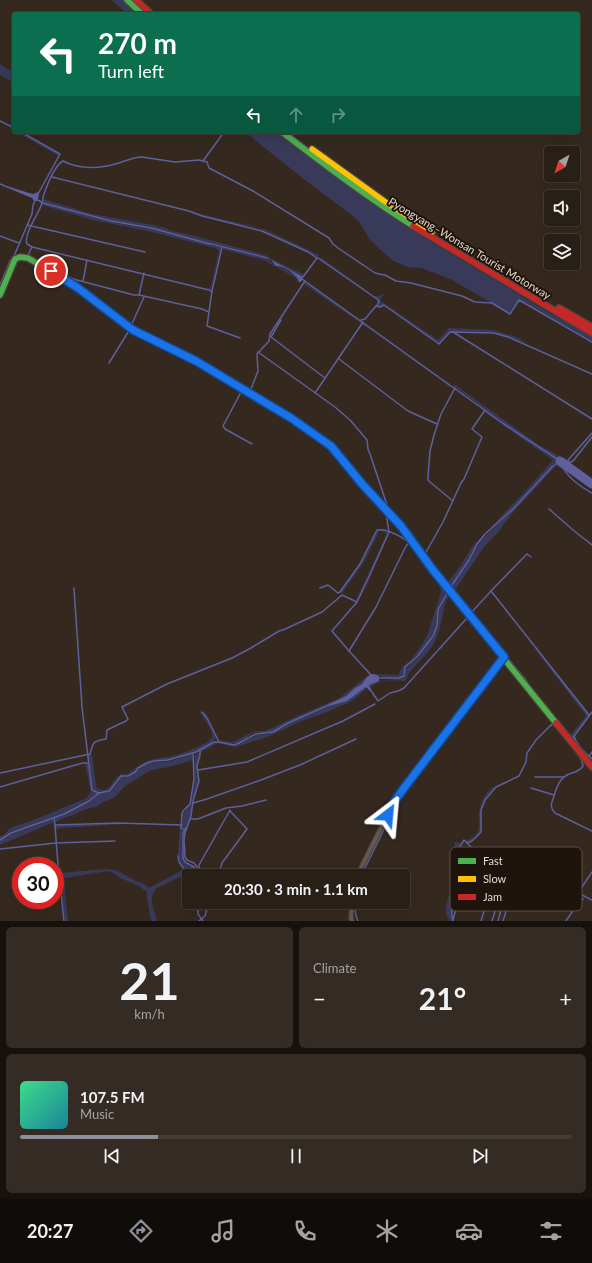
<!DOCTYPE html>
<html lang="en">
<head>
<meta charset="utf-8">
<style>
	:root { --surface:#281f17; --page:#342c24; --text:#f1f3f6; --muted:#a5a2a1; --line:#443d36; --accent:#8c9099 }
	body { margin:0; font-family:Lato,sans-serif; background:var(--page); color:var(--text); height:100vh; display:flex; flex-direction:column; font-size:15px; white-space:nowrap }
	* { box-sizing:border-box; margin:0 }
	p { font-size:13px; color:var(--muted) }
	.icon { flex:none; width:22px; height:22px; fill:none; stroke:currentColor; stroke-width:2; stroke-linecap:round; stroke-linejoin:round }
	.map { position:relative; height:921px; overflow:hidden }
	.drawer { display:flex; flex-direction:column; gap:6px; padding:6px; background:#16110d; flex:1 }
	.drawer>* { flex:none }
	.banner { position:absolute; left:12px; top:12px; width:568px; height:122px; border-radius:4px; box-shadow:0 4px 16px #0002,0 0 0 1px var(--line); background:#0b6e4f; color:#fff; overflow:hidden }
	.needle { width:26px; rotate:219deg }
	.fabs { position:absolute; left:544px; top:146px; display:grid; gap:8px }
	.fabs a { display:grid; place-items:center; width:36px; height:36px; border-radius:4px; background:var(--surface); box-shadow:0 4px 16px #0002,0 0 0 1px var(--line); font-size:20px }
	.speed { position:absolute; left:12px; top:857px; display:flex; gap:8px; font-size:20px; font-weight:700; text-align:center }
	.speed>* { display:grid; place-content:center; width:52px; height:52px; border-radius:50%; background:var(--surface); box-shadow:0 4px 16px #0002,0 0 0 1px var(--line); line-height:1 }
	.speed .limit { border:6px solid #d22; background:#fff; color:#111 }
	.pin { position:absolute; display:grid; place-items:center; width:34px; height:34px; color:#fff; margin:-17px; border:2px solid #fff; border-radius:50%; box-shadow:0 1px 4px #0007 }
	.me { position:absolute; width:44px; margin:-22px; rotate:29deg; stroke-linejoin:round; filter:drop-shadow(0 0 3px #0008) }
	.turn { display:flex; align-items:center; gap:14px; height:84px; padding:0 20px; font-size:18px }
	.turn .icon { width:52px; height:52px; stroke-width:2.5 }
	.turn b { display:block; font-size:28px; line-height:34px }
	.lanes { display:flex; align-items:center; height:38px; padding:0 20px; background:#0003; justify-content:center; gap:20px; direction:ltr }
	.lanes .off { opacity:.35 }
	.big { font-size:30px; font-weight:700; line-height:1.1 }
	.drawer .tile { flex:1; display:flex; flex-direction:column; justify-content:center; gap:6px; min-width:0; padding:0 14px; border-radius:6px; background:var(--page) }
	.drawer .dial { align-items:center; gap:0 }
	.dial b { font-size:52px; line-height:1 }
	.song { display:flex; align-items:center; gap:12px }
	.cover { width:48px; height:48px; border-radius:6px; background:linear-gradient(135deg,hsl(150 70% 55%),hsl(190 70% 35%)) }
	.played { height:4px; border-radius:2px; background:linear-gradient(90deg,var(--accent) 25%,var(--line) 25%) }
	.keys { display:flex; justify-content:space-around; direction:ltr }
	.heat { display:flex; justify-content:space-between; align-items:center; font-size:22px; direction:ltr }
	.drawer .tiles { flex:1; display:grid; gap:6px; grid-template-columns:1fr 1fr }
	.tile:last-child { grid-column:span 2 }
	.trip { position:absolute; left:182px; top:869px; width:228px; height:40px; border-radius:4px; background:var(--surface); box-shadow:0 4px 16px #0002,0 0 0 1px var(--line); font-weight:700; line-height:40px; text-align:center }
	.tab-bar { display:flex; height:64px; justify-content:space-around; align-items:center; background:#100c09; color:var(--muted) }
	.tab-bar .icon { width:28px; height:28px }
	.tab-bar .on { color:var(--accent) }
	.tab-bar b { font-size:18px; color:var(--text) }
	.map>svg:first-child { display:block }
	.green { fill:#393a5a }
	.water { fill:#5d609d }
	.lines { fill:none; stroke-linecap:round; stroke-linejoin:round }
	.stream { stroke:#5d609d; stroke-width:1.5 }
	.river { stroke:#5d609d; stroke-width:9 }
	.street-casing { stroke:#50453d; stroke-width:5.5 }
	.fast-casing { stroke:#50453d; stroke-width:8 }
	.slow-casing { stroke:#50453d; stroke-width:8 }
	.jam-casing { stroke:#50453d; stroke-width:8 }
	.street { stroke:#645a52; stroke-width:3.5 }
	.fast { stroke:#4caf50; stroke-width:5.5 }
	.slow { stroke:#ffc107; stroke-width:5.5 }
	.jam { stroke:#c62828; stroke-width:5.5 }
	.route-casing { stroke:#114b97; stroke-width:10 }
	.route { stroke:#1a73e8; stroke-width:7 }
	.labels { text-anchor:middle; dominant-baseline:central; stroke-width:4; stroke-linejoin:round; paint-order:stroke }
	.street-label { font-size:11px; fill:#e6d6cb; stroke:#1e140b }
	.key { fill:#1e140b; stroke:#5a4e45; stroke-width:1 }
	.key-label { font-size:11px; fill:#e6d6cb }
</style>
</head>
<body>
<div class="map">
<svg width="592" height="921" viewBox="0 0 592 921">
	<rect width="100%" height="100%" fill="#35291f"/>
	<g class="green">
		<path d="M112,0H125L140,14H127Z"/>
		<path d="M0,64L14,73V83L0,75Z"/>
		<path d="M16,132H20L60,154L59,156Z"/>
		<path d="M245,132H275L408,228L541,308L592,337V341L519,299L509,313L452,280L422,268L408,267L393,261L370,240L360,223L353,216L305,180Z"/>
		<path d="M43,199L92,214L154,225L159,227H163L171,231L191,235L265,255L292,269L304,274L301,277L271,259L151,228L111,221L43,202Z"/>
		<path d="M43,203L111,222L151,229L221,247L211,291L208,289L211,286L219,251L215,248L148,231L93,220L42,205Z"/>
		<path d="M192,212L264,229L319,255L318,257L259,228L240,225L195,214Z"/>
		<path d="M222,247L265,258C269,260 272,263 276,265C284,270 296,272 299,282V283L296,278L264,260L222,249Z"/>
		<path d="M322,257L323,259L374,296H379L385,293L380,300L382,302L438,340L449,328L493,330L516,337L528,344L494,332H449L440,343H438L386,306L384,305L379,307L377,304L379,300L321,260Z"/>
		<path d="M305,283L310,285L362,322L361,323L304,284Z"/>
		<path d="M363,323L442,379L454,389L449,386H447L445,383L364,325H361Z"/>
		<path d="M454,384L539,445L557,455L567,460V462L558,459L504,423L456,388L453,386Z"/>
		<path d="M485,410L557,461L513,509L485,534L472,552L469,560L458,576L454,582L448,586L446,585L461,565L472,547L531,485L553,460L484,412Z"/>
		<path d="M559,464L563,467L566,475L562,469L557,466L555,467L516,509L503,525L501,529L484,547L453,593L450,590L470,560L477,545L486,535L514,509L553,467Z"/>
		<path d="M380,530L364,562L342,593L340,592L360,564L377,531L381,530L387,532L388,534L358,601L356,600L387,534Z"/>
		<path d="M426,567L445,592C444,598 440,604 438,610C436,614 437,620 436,625C434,639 416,659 405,667L402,677L386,678L375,674L398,675L403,666L410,661L420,648L427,636L441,592L439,585Z"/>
		<path d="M447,594L449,595C448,600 444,604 444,609C442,618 440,631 436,639C430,653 418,662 409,673C407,676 407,679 405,681C392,680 381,679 370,688L369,685L379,681L404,678L405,669L418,658L433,636L437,626L439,610Z"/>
		<path d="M533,647L559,677L589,715L572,738L569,735L570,736L572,733L586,716L585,714Z"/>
		<path d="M370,674L362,684L344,697L287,723L272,732L262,733L256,732C238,741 240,748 218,740L207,717L202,711C212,717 212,731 219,740L233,742L255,731H265L270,729L295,717L338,699Z"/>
		<path d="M366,687L367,688C361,693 356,699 348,703C342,706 335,707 330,711L299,722L270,736L239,746L235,747L218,743L203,751L201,753V750L214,743L218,742L235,746L257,735L268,734L274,732L294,721L329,706L347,700Z"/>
		<path d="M201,712L206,718L216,738C211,747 178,758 168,760C163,761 157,760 152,761C142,763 136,770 128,775C112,772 113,801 93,789L88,754H91L92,756L96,787C98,788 100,790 102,790C113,791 113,772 127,774C134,770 140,764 148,761C157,757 167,758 176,755C184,753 208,744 212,738C215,733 203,717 200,713Z"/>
		<path d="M197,753H199L197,766L198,784L192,801L191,816L188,827L184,830L182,828L183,819V814L190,804L195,780L194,764L195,755Z"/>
		<path d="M192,754L193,760L173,766L161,768L149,771L124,787L114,798L101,803L96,807L89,808L55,822L54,818L90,801L99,793L109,791L122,776C124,776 126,777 128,777C133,775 140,767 146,764C154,761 163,763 171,761C178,759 185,755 192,754Z"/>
		<path d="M85,764H88L92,790L98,793L94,797L64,813L26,828L20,829L11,832L0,840V836L5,834L10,828L36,819L87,798C87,797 90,793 91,792C91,791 86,766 85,764Z"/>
		<path d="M496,786C490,793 482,800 481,810C480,817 482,825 480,832L471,840L468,842L466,840C471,839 476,836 478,831C480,827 479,822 479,818C479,806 484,791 496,786Z"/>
		<path d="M53,818L54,822L0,845V841L11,834L20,830L26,829Z"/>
		<path d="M118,823L126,824L59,828L56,830V826Z"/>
		<path d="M180,825H182L181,829L183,831C181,837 181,858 185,862C188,865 191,865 194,867V876H190L180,862L178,855Z"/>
		<path d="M454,842L461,843L458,850C471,873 446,898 452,921H450C449,918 446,916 446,913C445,901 454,885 456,873C458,862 456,852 454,842Z"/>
		<path d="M478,853L487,861L500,867L479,858L459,902L453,921C456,908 460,897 465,885C469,874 471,863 478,853Z"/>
		<path d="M107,869L116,870L136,881L144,884L149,888L184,869L188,873L157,888C147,897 154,909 157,921H151L146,891L137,885L120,878L113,873L108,871L65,878L64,879L68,921H65L60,873Z"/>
	</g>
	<g class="water">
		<path d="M3,186H7L29,193L33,194L38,192L39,196L37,201H34L32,198Z"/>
		<path d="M210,243L266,257L303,277V278L301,282H299C297,274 284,266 276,266L271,260L265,258L209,244Z"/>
		<path d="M371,674H374L379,676V681L369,685L371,691H370L366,687L347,701L329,706V704L346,696L355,688L362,684L366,678Z"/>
	</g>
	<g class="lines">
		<g class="stream">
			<path d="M0,121L14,128"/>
			<path d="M21,132L60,154L38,194"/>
			<path d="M203,161L224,132"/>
			<path d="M52,177L189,211L202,216L262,231L308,252L317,258L303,277"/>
			<path d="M0,184L5,186"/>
			<path d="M36,199L43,203L111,221L151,228L210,244"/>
			<path d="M27,225L145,252"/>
			<path d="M0,236L19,243"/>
			<path d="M28,255L32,247"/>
			<path d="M318,258L377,299L379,301L377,306"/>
			<path d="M52,269L73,279L134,295H139L202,309L209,312L207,326L240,338"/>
			<path d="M302,279L504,424L560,461L552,467L513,509L485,534L477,544L469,560L450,588"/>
			<path d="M83,281L87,260"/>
			<path d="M0,285L10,261L14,256L32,214L33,205L35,201"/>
			<path d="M212,292L209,290L32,247L27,244C23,234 39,214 42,203C43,201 43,199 43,197C46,188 54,166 63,161C78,169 99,169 115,164C124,162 132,157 142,157L175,162L199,160L207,162L209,168L253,191L329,238L333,244L338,248L375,273L379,274L385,275L396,281L411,283L462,296L475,302L492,303L510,314L519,300L592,342"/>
			<path d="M139,295L144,273"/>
			<path d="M209,312L212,291L222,247"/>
			<path d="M281,320L271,337L325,378"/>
			<path d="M361,320L365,319L376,306L380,307L384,305L439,344L450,332L494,333L508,337L592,374"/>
			<path d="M131,326L144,297"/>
			<path d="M453,332L592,419"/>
			<path d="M258,352L335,407L350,420L367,440L368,449L370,454L388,508"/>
			<path d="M339,359L408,411L437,424"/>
			<path d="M109,363L130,329"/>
			<path d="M251,392V389L258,371L257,354L269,341L270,334L305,281"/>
			<path d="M245,393L242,392L240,394L223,426L225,429L252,444"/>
			<path d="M315,393L363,322"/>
			<path d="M592,437L573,461L565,464L564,469C570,480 581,487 592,493"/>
			<path d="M569,463L568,460L592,433"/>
			<path d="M453,501L430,482L428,480V477L430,451L434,435L441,414L455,388"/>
			<path d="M549,509L573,530L592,545"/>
			<path d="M425,554L443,522L461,483L464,479L482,437L472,429L485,410"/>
			<path d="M440,583L447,593"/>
			<path d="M74,588L82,707L92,790L99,793"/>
			<path d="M320,588L328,585L338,593L340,592L360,564L377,530C388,528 406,539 413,546"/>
			<path d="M491,591L589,715"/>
			<path d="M470,614L491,591L522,559L527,554L531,557"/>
			<path d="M491,638L526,680L527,683"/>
			<path d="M349,651L376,607L406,546L409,543"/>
			<path d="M371,675L349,651L332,631L357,602L368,579L389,532L386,513"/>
			<path d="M379,678H399L404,676L405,667L417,657L433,636L437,626L438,610L448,591"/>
			<path d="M370,689L378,701L390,693L398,691L404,688L468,617"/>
			<path d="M202,712L207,718L219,742"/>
			<path d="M561,733L568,741"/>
			<path d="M574,736C576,745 585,753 592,759"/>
			<path d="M572,739L592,712"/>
			<path d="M576,751L582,761L583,766C577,774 574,771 567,775C558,780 556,790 553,799C551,804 550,808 555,813L592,831"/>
			<path d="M589,756L592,752"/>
			<path d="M198,770L247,762L343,721L375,704"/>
			<path d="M0,773L90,754C93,742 93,741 106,739L107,730L126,721L128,719L122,707L167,684L232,658L251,648L279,631L283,630L322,612L342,595L357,602"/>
			<path d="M535,777H564"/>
			<path d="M0,787L72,766L83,763H88"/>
			<path d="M531,788L554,795"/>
			<path d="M193,803L207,799L261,780L300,765L356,739"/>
			<path d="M54,818L55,825L57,853L64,921"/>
			<path d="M191,819H198L226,808L242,806L266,800"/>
			<path d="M55,825L118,823L182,825"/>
			<path d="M186,828L183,833V858L185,862L194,867L195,872L194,876"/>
			<path d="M184,830L181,828L182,814L183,811L190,804L194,779L193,753"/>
			<path d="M0,840L11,833L64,814L89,801L99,793L109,791L121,776H128L135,772L138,768L147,763L154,761L168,760L196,752L214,742H219L234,745L239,743L256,734L273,732L288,723L331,704"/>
			<path d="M467,843L472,841L481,832V810L485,800L496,787L519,776L526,762L527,753L536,740L550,726L555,723"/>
			<path d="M0,849L56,843L115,841"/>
			<path d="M178,856L179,862L189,876"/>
			<path d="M592,872L578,893L592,900"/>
			<path d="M196,876L197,867L194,863L187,860L185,857L184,840L185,833L191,816L193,801L199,781L197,766L200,755V750"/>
			<path d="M199,876V865L230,810"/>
			<path d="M218,876L222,863L247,829L230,811"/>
			<path d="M361,876L396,805L455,725"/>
			<path d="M197,902L198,914L203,921"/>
			<path d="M354,902L356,916L358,921"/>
			<path d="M453,920L460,893L471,863L477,853"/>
			<path d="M199,921L205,916L209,902"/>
			<path d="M453,921C446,899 471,873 458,850L464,840L473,849L487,860L498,866L501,867H514L562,885L578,893V895L583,899L574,909L566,921"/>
			<path d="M481,921L485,908L501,867"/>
			<path d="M492,921L501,892"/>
			<path d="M498,921L505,896"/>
			<path d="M503,921L512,892"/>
		</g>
		<path class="river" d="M560,461L592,484"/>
		<defs>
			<g id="street">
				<path d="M357,876L394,802L504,657"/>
				<path d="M352,902L351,918L352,921"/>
			</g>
			<g id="fast">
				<path d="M127,0L142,14"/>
				<path d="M282,132C325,165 367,197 413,226"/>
				<path d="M0,295L15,259L20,257L28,258L77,287L133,330L197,361L245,390"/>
				<path d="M451,593L556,723"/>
			</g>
			<g id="slow">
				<path d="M312,149L384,201L432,232"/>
				<path d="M245,390L291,418L331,446L363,485L401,526L433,570L451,593"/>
			</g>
			<g id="jam">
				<path d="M136,0L151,14"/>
				<path d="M413,226L592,333"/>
				<path d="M559,308L592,327"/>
				<path d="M556,723L592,767"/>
			</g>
		</defs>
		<use href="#street" class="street-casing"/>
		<use href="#fast" class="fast-casing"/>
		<use href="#slow" class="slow-casing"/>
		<use href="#jam" class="jam-casing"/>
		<use href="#street" class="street"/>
		<use href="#fast" class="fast"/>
		<use href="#slow" class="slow"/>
		<use href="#jam" class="jam"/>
	</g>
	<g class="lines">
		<defs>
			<path id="route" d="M51,271L78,288L133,330L196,361L291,418L331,446L363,485L401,526L433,570L504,657L404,788L394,802L388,815"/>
		</defs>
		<use href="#route" class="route-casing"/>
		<use href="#route" class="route"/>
	</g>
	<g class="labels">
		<g class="street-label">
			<text transform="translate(470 248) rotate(31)">Pyongyang–Wonsan Tourist Motorway</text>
		</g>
	</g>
	<rect x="450" y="847" width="132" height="64" rx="6" class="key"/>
	<rect x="458" y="858" width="18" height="6" fill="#4caf50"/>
	<rect x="458" y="876" width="18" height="6" fill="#ffc107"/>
	<rect x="458" y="894" width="18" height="6" fill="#c62828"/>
	<g class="key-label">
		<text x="483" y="865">Fast</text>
		<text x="483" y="883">Slow</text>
		<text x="483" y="901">Jam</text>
	</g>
</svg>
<div class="fabs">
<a><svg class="needle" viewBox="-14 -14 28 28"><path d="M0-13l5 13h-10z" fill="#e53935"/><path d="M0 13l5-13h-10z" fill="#a5a2a1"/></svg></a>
<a><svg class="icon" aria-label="sound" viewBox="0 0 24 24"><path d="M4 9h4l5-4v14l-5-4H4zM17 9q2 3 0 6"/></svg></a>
<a><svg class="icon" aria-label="layers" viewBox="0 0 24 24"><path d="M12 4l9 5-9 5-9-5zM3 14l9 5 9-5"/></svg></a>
</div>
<div class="speed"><div class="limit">30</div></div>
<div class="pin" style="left:51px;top:271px;background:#d93025"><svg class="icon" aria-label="arrive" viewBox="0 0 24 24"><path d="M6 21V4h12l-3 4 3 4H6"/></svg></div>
<svg class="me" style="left:388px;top:815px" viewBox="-20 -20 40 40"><path d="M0-17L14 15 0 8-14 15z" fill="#1a73e8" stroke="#fff" stroke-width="4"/></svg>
<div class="trip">20:30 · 3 min · 1.1 km</div>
<div class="banner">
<div class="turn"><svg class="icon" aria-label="left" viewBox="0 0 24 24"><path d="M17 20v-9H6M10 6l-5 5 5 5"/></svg><div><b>270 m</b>Turn left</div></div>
<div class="lanes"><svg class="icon" aria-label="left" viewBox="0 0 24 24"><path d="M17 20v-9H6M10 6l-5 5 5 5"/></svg><svg class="icon off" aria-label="ahead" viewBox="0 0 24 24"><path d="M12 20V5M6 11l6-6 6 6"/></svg><svg class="icon off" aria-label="right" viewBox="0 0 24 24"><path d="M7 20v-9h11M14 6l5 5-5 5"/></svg></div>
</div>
</div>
<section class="drawer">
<div class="tiles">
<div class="tile dial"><b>21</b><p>km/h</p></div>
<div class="tile"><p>Climate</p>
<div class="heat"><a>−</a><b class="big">21°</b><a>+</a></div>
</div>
<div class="tile">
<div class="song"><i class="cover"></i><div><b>107.5 FM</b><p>Music</p></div></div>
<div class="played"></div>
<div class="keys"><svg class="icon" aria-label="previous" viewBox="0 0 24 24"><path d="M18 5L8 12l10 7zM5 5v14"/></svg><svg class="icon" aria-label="pause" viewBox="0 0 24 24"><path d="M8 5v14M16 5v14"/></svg><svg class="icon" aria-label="next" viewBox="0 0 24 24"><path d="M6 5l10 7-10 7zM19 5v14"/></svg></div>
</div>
</div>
</section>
<nav class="tab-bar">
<b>20:27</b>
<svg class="icon on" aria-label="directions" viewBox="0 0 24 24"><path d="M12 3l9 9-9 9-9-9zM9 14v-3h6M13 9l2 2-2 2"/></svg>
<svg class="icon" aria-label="music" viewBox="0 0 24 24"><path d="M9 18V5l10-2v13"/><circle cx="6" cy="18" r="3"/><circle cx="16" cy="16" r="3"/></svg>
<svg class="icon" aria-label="phone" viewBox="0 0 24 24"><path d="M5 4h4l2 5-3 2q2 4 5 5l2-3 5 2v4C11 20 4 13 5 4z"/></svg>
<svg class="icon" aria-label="climate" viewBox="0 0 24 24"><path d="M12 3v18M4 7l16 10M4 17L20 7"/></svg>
<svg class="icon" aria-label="car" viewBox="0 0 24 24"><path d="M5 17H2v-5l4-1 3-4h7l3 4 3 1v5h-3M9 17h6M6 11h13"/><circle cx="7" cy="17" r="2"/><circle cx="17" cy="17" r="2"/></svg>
<svg class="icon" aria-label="filters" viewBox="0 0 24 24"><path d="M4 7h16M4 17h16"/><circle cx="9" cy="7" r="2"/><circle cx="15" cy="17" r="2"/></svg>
</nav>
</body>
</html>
